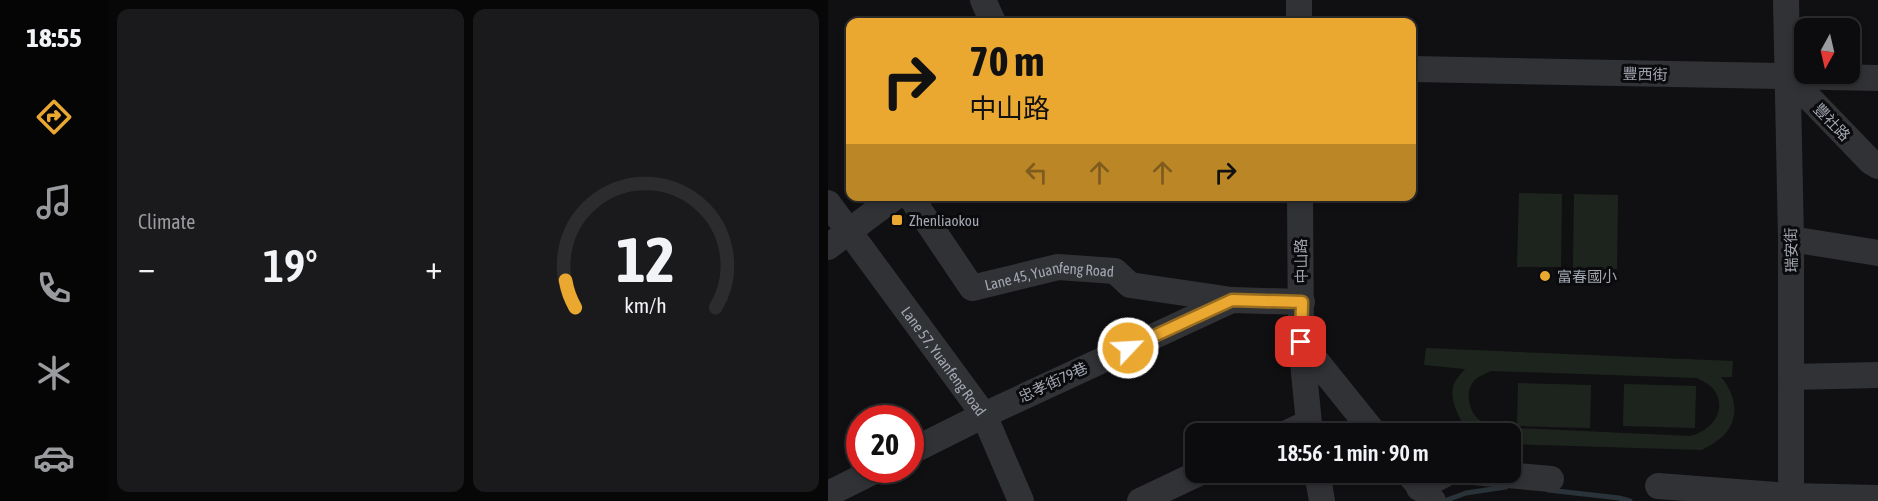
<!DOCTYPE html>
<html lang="en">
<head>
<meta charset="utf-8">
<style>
	:root { --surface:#0c0c0e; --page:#1a1a1c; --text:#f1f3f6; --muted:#9a9b9e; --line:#2c2c2e; --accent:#eaa830 }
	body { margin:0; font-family:"Asap Condensed","Noto Sans TC",sans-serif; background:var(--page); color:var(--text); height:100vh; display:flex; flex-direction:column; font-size:22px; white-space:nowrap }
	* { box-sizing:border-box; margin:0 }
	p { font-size:20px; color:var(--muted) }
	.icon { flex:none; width:33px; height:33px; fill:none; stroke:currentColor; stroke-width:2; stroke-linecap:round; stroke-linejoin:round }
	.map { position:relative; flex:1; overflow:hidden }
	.side { display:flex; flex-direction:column; gap:9px; padding:9px; background:#070708; width:720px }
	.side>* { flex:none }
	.hud { position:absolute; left:18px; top:18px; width:570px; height:183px; border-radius:12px; box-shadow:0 3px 9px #0003,0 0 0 2px var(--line); background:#eaa830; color:#111; overflow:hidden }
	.needle { width:39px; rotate:188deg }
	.fabs { position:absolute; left:966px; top:18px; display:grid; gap:12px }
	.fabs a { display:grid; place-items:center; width:66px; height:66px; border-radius:12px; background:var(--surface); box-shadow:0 3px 9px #0003,0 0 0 2px var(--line); font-size:30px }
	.speed { position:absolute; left:18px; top:405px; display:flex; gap:12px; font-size:30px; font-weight:700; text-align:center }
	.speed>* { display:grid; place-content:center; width:78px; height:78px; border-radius:50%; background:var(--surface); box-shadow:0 3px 9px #0003,0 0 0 2px var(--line); line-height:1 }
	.speed .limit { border:9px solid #d22; background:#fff; color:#111 }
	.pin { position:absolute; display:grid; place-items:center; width:51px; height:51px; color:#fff; margin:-26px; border-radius:12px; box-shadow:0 3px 9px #0006 }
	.me { position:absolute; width:66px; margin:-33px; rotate:65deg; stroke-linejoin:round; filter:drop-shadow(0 0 4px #0008) }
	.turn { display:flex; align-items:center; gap:21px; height:126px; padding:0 24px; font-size:27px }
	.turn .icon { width:78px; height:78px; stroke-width:2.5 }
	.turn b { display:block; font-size:42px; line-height:51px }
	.lanes { display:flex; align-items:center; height:57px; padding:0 24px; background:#0003; justify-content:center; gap:30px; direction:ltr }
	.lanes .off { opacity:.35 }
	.big { font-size:45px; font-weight:600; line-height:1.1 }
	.side .widget { flex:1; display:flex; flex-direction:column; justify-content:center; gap:9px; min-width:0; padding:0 21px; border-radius:12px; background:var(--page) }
	.side .dial { align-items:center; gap:0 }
	.dial svg { height:156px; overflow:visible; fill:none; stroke:var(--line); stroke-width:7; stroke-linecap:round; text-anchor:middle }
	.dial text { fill:var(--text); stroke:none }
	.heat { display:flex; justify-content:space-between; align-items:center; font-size:33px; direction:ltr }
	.side .tiles { flex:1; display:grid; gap:9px; grid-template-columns:repeat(2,1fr) }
	.trip { position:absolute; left:357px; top:423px; width:336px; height:60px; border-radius:12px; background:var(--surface); box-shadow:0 3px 9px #0003,0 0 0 2px var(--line); font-weight:600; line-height:60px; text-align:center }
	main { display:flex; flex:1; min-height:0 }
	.dock { display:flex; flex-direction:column; width:108px; justify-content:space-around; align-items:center; background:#050506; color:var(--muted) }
	.dock .icon { width:42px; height:42px }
	.dock .current { color:var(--accent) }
	.dock b { font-size:27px; color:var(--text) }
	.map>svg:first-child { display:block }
	.green { fill:#1d241d; fill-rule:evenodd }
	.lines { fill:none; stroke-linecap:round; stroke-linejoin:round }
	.stream { stroke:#2a3339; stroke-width:5 }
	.minor { stroke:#313236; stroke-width:26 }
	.route-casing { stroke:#986d1f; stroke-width:15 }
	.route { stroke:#eaa830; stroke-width:10 }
	.poi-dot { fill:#eaa830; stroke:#0b0b0d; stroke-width:2 }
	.labels { text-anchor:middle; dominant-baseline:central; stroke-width:6; stroke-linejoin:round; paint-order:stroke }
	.street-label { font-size:15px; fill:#a2a7b2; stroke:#0b0b0d }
	.poi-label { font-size:15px; fill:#a2a7b2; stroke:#0b0b0d; text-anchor:start }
</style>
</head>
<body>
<main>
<nav class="dock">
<b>18:55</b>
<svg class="icon current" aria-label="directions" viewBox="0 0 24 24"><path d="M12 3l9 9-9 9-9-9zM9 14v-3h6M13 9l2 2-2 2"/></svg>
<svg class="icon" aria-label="music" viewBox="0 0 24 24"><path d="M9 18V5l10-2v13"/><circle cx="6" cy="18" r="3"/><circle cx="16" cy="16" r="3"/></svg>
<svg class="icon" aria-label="phone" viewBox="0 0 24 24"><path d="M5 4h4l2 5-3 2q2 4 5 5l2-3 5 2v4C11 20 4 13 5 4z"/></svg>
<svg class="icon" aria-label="climate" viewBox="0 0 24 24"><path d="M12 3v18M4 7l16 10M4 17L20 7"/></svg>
<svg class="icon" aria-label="car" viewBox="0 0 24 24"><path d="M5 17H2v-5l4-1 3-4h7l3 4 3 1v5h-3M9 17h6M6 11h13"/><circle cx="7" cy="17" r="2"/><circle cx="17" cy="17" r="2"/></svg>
</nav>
<section class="side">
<div class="tiles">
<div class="widget"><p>Climate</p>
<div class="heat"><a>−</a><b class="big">19°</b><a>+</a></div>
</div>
<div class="widget dial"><svg viewBox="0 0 100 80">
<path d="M14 69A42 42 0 1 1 86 69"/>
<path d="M14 69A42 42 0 0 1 9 55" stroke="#eaa830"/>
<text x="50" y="56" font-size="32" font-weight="700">12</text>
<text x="50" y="72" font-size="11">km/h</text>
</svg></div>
</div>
</section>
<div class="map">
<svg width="1050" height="501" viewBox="0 0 1050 501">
	<rect width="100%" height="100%" fill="#101012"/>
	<g class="green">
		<path d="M691,193L734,194L733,267H689Z"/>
		<path d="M746,194L790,195L789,269L745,268Z"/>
		<path d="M598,348L905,361L904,377H893C908,394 913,420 894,437C888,442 881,446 874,450L683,444L682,434L640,433C633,420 620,401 626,384C628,379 633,374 637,369L596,365ZM663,371L869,378C876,382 884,385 888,393C899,414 880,432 862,436L667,427C662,424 653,422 649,418C639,407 637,387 649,378C653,375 659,373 663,371Z"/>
		<path d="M690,383L763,385L762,428L689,426Z"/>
		<path d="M796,384L868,386L867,428L795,426Z"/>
	</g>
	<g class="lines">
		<g class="stream">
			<path d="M720,490L791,498L802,501"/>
			<path d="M616,501L638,493L678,487"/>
		</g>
		<g class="minor">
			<path d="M155,0L165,22"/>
			<path d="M958,0L963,239V501"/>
			<path d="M471,22V0"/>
			<path d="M584,69L1050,78"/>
			<path d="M961,77L1043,162L1050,166"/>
			<path id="s1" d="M82,196L144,288L230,267L287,271L302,285L404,300"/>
			<path d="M472,196L473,342L482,434"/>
			<path id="s2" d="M0,203L156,415L193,501"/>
			<path d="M963,239L1050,253"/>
			<path d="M0,247L68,196"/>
			<path d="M473,342L547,434"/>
			<path d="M964,377L1050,375"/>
			<path d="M457,434L480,423"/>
			<path d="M82,452L156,415L404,300L474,302"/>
			<path d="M489,472L494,501"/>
			<path d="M579,472L605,501"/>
			<path d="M645,472L723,479"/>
			<path d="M830,486L963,496L1050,498"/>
			<path d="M591,488L621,472"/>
			<path d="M0,494L48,470"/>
			<path d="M312,501L373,472"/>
		</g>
	</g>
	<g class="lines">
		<defs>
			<path id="route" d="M300,348L404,300L474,302L473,342"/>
		</defs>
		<use href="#route" class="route-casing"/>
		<use href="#route" class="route"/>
	</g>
	<g class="poi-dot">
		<rect x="63" y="214" width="12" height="12" rx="3"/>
		<circle cx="717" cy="276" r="6"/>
	</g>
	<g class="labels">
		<g class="street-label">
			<text transform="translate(817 74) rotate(1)">豐西街</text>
			<text transform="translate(1004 122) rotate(46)">豐社路</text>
			<text transform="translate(963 250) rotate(-91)">瑞安街</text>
			<text transform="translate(473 261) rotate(-91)">中山路</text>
			<text stroke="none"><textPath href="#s1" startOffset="190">Lane 45, Yuanfeng Road</textPath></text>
			<text stroke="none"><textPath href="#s2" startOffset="196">Lane 57, Yuanfeng Road</textPath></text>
			<text transform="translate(225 382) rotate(-25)">忠孝街79巷</text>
		</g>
		<g class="poi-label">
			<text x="81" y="220">Zhenliaokou</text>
			<text x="729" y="276">富春國小</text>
		</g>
	</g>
</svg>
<div class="fabs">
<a><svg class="needle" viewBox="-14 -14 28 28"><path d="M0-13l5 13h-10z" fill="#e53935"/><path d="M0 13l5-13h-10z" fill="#9a9b9e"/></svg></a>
</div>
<div class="speed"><div class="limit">20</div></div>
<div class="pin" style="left:473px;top:342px;background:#d93025"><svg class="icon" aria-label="arrive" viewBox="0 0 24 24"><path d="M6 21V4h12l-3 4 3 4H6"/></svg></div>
<svg class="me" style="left:300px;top:348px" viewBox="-20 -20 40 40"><circle r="17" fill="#eaa830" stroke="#fff" stroke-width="3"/><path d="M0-11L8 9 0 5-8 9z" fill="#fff"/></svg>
<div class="trip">18:56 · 1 min · 90 m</div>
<div class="hud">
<div class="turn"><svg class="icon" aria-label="right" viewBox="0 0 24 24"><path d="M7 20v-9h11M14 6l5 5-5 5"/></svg><div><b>70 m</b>中山路</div></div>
<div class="lanes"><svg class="icon off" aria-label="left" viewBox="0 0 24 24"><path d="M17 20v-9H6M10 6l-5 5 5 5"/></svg><svg class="icon off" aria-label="ahead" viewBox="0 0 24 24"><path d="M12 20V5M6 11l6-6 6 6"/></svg><svg class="icon off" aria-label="ahead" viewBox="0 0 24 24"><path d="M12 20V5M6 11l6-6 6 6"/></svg><svg class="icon" aria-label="right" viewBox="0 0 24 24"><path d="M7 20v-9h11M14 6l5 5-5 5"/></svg></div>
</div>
</div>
</main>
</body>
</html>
